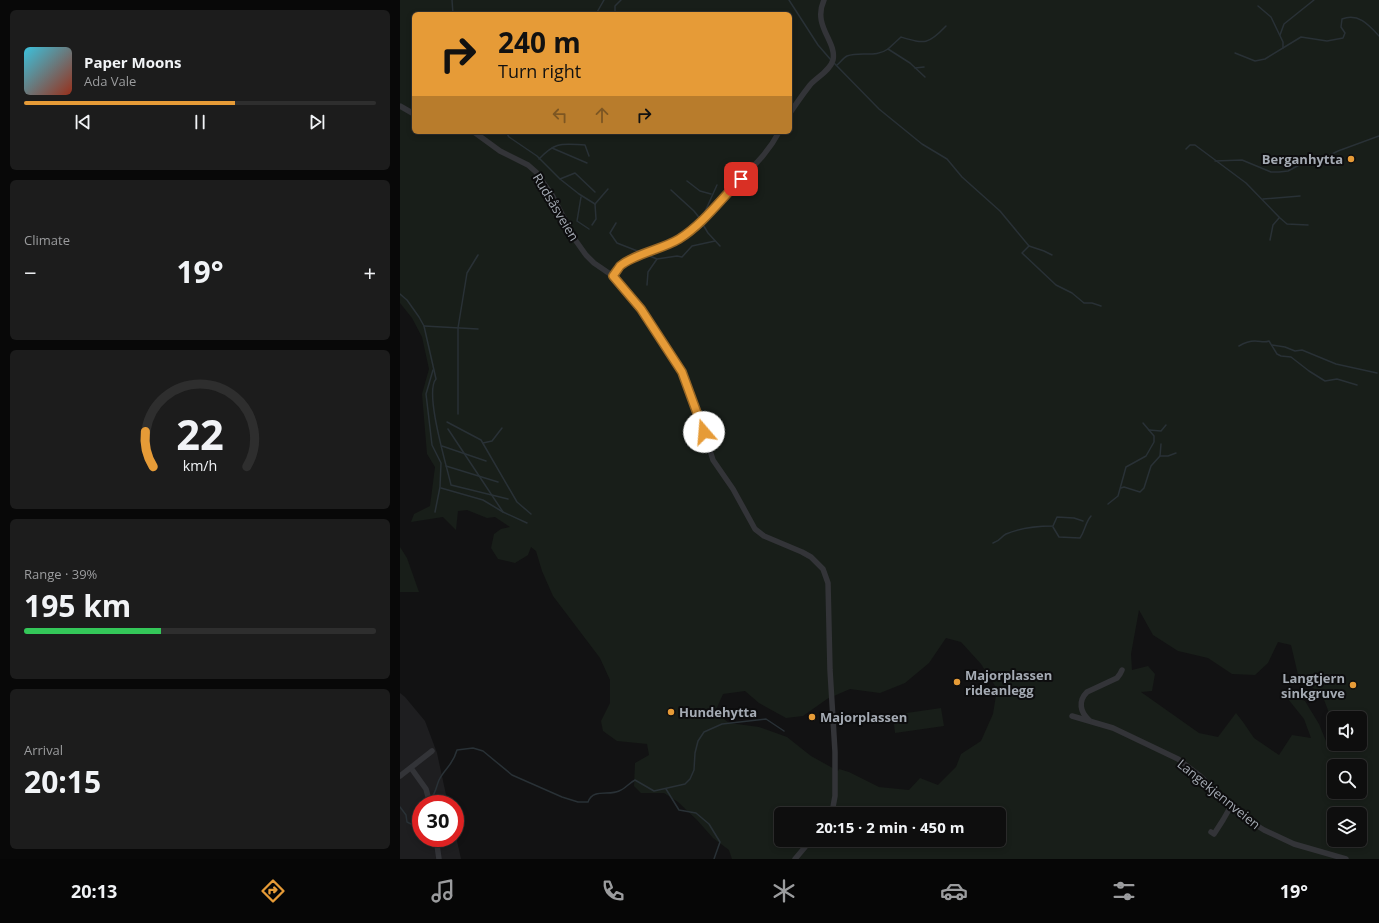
<!DOCTYPE html>
<html lang="en">
<head>
<meta charset="utf-8">
<style>
	:root { --surface:#0e0e0e; --page:#1c1c1c; --text:#f1f3f6; --muted:#9b9c9e; --line:#2e2e2e; --accent:#e69b37 }
	body { margin:0; font-family:"Open Sans",sans-serif; background:var(--page); color:var(--text); height:100vh; display:flex; flex-direction:column; font-size:15px; white-space:nowrap }
	* { box-sizing:border-box; margin:0 }
	p { font-size:13px; color:var(--muted) }
	.icon { flex:none; width:22px; height:22px; fill:none; stroke:currentColor; stroke-width:2; stroke-linecap:round; stroke-linejoin:round }
	.map { position:relative; flex:1; overflow:hidden }
	.drawer { display:flex; flex-direction:column; gap:10px; padding:10px; background:#080808; width:400px }
	.drawer>* { flex:none }
	.banner { position:absolute; left:12px; top:12px; width:380px; height:122px; border-radius:6px; box-shadow:0 2px 6px #0003,0 0 0 1px var(--line); background:#e69b37; color:#111; overflow:hidden }
	.tools { position:absolute; left:927px; top:711px; display:grid; gap:8px }
	.tools a { display:grid; place-items:center; width:40px; height:40px; border-radius:6px; background:var(--surface); box-shadow:0 2px 6px #0003,0 0 0 1px var(--line); font-size:20px }
	.speed { position:absolute; left:12px; top:795px; display:flex; gap:8px; font-size:20px; font-weight:700; text-align:center }
	.speed>* { display:grid; place-content:center; width:52px; height:52px; border-radius:50%; background:var(--surface); box-shadow:0 2px 6px #0003,0 0 0 1px var(--line); line-height:1 }
	.speed .limit { border:6px solid #d22; background:#fff; color:#111 }
	.pin { position:absolute; display:grid; place-items:center; width:34px; height:34px; color:#fff; margin:-17px; border-radius:8px; box-shadow:0 2px 6px #0006 }
	.me { position:absolute; width:44px; margin:-22px; rotate:342deg; stroke-linejoin:round; filter:drop-shadow(0 0 3px #0008) }
	.turn { display:flex; align-items:center; gap:14px; height:84px; padding:0 20px; font-size:18px }
	.turn .icon { width:52px; height:52px; stroke-width:2.5 }
	.turn b { display:block; font-size:28px; line-height:34px }
	.lanes { display:flex; align-items:center; height:38px; padding:0 20px; background:#0003; justify-content:center; gap:20px; direction:ltr }
	.lanes .off { opacity:.35 }
	.big { font-size:30px; font-weight:700; line-height:1.1 }
	.drawer .tile { flex:1; display:flex; flex-direction:column; justify-content:center; gap:6px; min-width:0; padding:0 14px; border-radius:6px; background:var(--page) }
	.drawer .dial { align-items:center; gap:0 }
	.dial svg { height:104px; overflow:visible; fill:none; stroke:var(--line); stroke-width:7; stroke-linecap:round; text-anchor:middle }
	.dial text { fill:var(--text); stroke:none }
	.song { display:flex; align-items:center; gap:12px }
	.cover { width:48px; height:48px; border-radius:6px; background:linear-gradient(135deg,hsl(190 70% 55%),hsl(10 70% 35%)) }
	.played { height:4px; border-radius:2px; background:linear-gradient(90deg,var(--accent) 60%,var(--line) 60%) }
	.keys { display:flex; justify-content:space-around; direction:ltr }
	.heat { display:flex; justify-content:space-between; align-items:center; font-size:22px; direction:ltr }
	.charge { height:6px; border-radius:3px; background:linear-gradient(90deg,#34c759 39%,var(--line) 0) }
	.trip { position:absolute; left:374px; top:807px; width:232px; height:40px; border-radius:6px; background:var(--surface); box-shadow:0 2px 6px #0003,0 0 0 1px var(--line); font-weight:700; line-height:40px; text-align:center }
	.tabs { display:flex; height:64px; justify-content:space-around; align-items:center; background:#060606; color:var(--muted) }
	.tabs .icon { width:28px; height:28px }
	.tabs .on { color:var(--accent) }
	.tabs b { font-size:18px; color:var(--text) }
	main { display:flex; flex:1; min-height:0 }
	.map>svg:first-child { display:block }
	.built { fill:#1e1e20 }
	.green { fill:#181e19; fill-rule:evenodd }
	.lines { fill:none; stroke-linecap:round; stroke-linejoin:round }
	.stream { stroke:#293136; stroke-width:1.5 }
	.minor { stroke:#333438; stroke-width:5.5 }
	.route-casing { stroke:#966524; stroke-width:10 }
	.route { stroke:#e69b37; stroke-width:7 }
	.poi-dot { fill:#e69b37; stroke:#0d0d0e; stroke-width:1.5 }
	.labels { text-anchor:middle; dominant-baseline:central; stroke-width:4; stroke-linejoin:round; paint-order:stroke }
	.poi-label { font-size:13px; font-weight:bold; fill:#a4aab3; stroke:#0d0d0e; text-anchor:start }
	.street-label { font-size:13px; fill:#a4aab3; stroke:#0d0d0e }
</style>
</head>
<body>
<main>
<section class="drawer">
<div class="tile">
<div class="song"><i class="cover"></i><div><b>Paper Moons</b><p>Ada Vale</p></div></div>
<div class="played"></div>
<div class="keys"><svg class="icon" aria-label="previous" viewBox="0 0 24 24"><path d="M18 5L8 12l10 7zM5 5v14"/></svg><svg class="icon" aria-label="pause" viewBox="0 0 24 24"><path d="M8 5v14M16 5v14"/></svg><svg class="icon" aria-label="next" viewBox="0 0 24 24"><path d="M6 5l10 7-10 7zM19 5v14"/></svg></div>
</div>
<div class="tile"><p>Climate</p>
<div class="heat"><a>−</a><b class="big">19°</b><a>+</a></div>
</div>
<div class="tile dial"><svg viewBox="0 0 100 80">
<path d="M14 69A42 42 0 1 1 86 69"/>
<path d="M14 69A42 42 0 0 1 8 42" stroke="#e69b37"/>
<text x="50" y="56" font-size="32" font-weight="700">22</text>
<text x="50" y="72" font-size="11">km/h</text>
</svg></div>
<div class="tile"><p>Range · 39%</p><b class="big">195 km</b><div class="charge"></div></div>
<div class="tile"><p>Arrival</p><b class="big">20:15</b></div>
</section>
<div class="map">
<svg width="979" height="859" viewBox="0 0 979 859">
	<rect width="100%" height="100%" fill="#121213"/>
	<path class="built" d="M0,693L5,697L25,721L37,753L48,804H21V838H55V832L61,859H0Z"/>
	<g class="green">
		<path d="M0,0H979V859H332L329,850L313,838L297,820L278,802L264,793H241L234,786L235,763L249,755L247,744L217,741L203,731L201,721L210,703V680L200,658L153,596L142,571L136,551L131,547L128,555L115,563L98,559L91,548L94,534L101,529L110,527L95,517L87,518L67,510L58,511L56,530L43,517L11,522L14,514L30,506L35,467L27,454L22,394L29,369L22,337L12,318L0,303ZM14,14H390V132H14ZM739,610L753,635L778,651L808,658L832,674L855,675L868,663L878,642L891,645L899,679L922,694L934,727V718H960V744H936L930,751L919,724L905,701L884,694L904,719L911,738L892,735L879,755L854,738L843,722L836,713L818,737L799,733L741,692L752,691L755,674L748,666L732,670L731,654ZM546,638L561,642L581,664L597,689L593,714L581,741L561,754L556,767L538,785L520,778L509,790L479,787L449,772L439,769L438,771L411,756L387,737L359,727L329,723L315,712L323,694L345,691L359,703L386,718L403,716L427,699L450,689L480,693L505,683L529,663ZM934,766H960V792H934ZM381,814H599V840H381ZM934,814H960V840H934Z"/>
		<path d="M0,547L7,558L19,592H0Z"/>
		<path d="M541,708L544,726L495,733L493,715Z"/>
	</g>
	<g class="lines">
		<g class="stream">
			<path d="M52,0L53,14"/>
			<path d="M389,0L418,45L431,60"/>
			<path d="M858,6L871,17L883,42V48"/>
			<path d="M196,14L204,0"/>
			<path d="M215,14V6L221,0"/>
			<path d="M880,35L884,24L914,0"/>
			<path d="M488,49L501,37C525,44 528,45 546,26"/>
			<path d="M835,53L855,61L865,59L901,37L927,41L943,38L945,33L941,27L942,19C958,13 968,24 979,36"/>
			<path d="M434,63L479,109L522,144L547,159L562,177L600,211L629,246L622,253L656,285L672,293L684,303H692L701,306"/>
			<path d="M437,65C440,63 443,58 447,56C460,51 476,58 488,49L510,63L525,77"/>
			<path d="M515,68L524,67"/>
			<path d="M106,132L109,137L137,156L160,179L179,194L195,204"/>
			<path d="M152,148L187,163"/>
			<path d="M786,149L790,145H795L846,183L880,218L887,224L908,225"/>
			<path d="M139,159C156,141 162,144 185,145L189,156"/>
			<path d="M815,161L842,160L871,172H879L888,171L903,163L928,156L938,151L979,136"/>
			<path d="M160,179L175,173L195,192"/>
			<path d="M287,181L300,191L311,194"/>
			<path d="M271,190L294,211L301,220"/>
			<path d="M181,197L177,221L189,229"/>
			<path d="M863,199L900,196"/>
			<path d="M195,204L208,189"/>
			<path d="M303,216L317,185"/>
			<path d="M216,223L210,233L217,243L240,252"/>
			<path d="M302,223L308,233L320,246"/>
			<path d="M192,225L196,219L195,204"/>
			<path d="M870,240L873,225L879,218"/>
			<path d="M629,246L644,251L652,255"/>
			<path d="M245,254L257,259L277,256L282,257L292,246L315,241"/>
			<path d="M247,285L248,272L257,259"/>
			<path d="M0,294L7,300L19,317L24,326L36,379C24,392 47,467 51,485L108,499"/>
			<path d="M24,326L78,329"/>
			<path d="M872,345L885,347L895,351L902,350L936,364L977,373"/>
			<path d="M839,346C844,343 849,341 855,341C861,341 864,343 869,341L877,354L881,356L891,357L909,371L925,381L937,379L957,385"/>
			<path d="M33,370L26,394L32,445L41,463L40,487L35,512"/>
			<path d="M58,414V328L67,273L78,255"/>
			<path d="M47,422L81,440L117,502L131,514"/>
			<path d="M48,429L103,512"/>
			<path d="M749,430L761,431L766,425"/>
			<path d="M83,443L92,441L102,428"/>
			<path d="M42,446L86,461"/>
			<path d="M760,456H768L776,453"/>
			<path d="M46,466L98,482"/>
			<path d="M41,488L83,500L103,512L127,523"/>
			<path d="M721,488L724,487L740,492L744,488L751,466L760,456L761,444"/>
			<path d="M708,504L718,496L726,467L746,456L754,442V436L743,423"/>
			<path d="M653,527L659,537L680,538C685,531 685,523 691,516"/>
			<path d="M593,543C602,540 600,537 606,534C620,528 638,526 653,526L657,517L674,518L683,521"/>
			<path d="M266,789L279,810L296,813L309,824L320,842L314,859"/>
			<path d="M30,800C36,793 36,787 39,780C45,768 53,765 57,750L73,748L83,751L112,775L162,797L178,802H188C193,788 209,796 219,791C225,789 229,783 235,780L254,791L285,784L290,779L294,770L295,753L298,741L304,732L322,724L366,719L384,731"/>
			<path d="M0,807L6,815L7,822L11,824H17L21,820"/>
		</g>
		<g class="minor">
			<path d="M0,106L14,114"/>
			<path d="M390,113C396,104 403,94 410,85C417,77 430,71 433,60C437,41 412,26 424,0"/>
			<path d="M74,132L100,151L128,165L136,172L152,195L176,241L186,255L194,263L213,276L241,309L282,372L301,422L313,460L333,489L355,529L364,536L402,552L411,557L423,569L428,583L430,670L435,752V796L433,807L431,814"/>
			<path d="M213,276C215,273 218,269 220,266C234,254 262,249 279,239C301,226 317,204 334,186C351,168 367,155 379,132"/>
			<path d="M672,716L713,728L778,759L800,776L843,817L864,830L894,844L946,859"/>
			<path d="M689,720C680,712 678,701 687,692L717,678L720,674L722,670"/>
			<path d="M11,768L26,789L30,804"/>
			<path d="M0,776L32,751"/>
			<path d="M811,832L814,834L823,820L831,806"/>
			<path d="M36,838L39,859"/>
			<path d="M395,859L411,840"/>
		</g>
	</g>
	<g class="lines">
		<defs>
			<path id="route" d="M304,432L282,372L241,309L213,276C215,273 218,269 220,266C234,254 263,249 279,239C303,224 321,199 341,179"/>
		</defs>
		<use href="#route" class="route-casing"/>
		<use href="#route" class="route"/>
	</g>
	<g class="poi-dot">
		<circle cx="951" cy="159" r="4"/>
		<circle cx="557" cy="682" r="4"/>
		<circle cx="953" cy="685" r="4"/>
		<circle cx="271" cy="712" r="4"/>
		<circle cx="412" cy="717" r="4"/>
	</g>
	<g class="labels">
		<g class="poi-label">
			<text x="943" y="159" text-anchor="end">Berganhytta</text>
			<text x="565" y="675">Majorplassen<tspan x="565" dy="15">rideanlegg</tspan></text>
			<text x="945" y="678" text-anchor="end">Langtjern<tspan x="945" dy="15">sinkgruve</tspan></text>
			<text x="279" y="712">Hundehytta</text>
			<text x="420" y="717">Majorplassen</text>
		</g>
		<g class="street-label">
			<text transform="translate(156 207) rotate(59)">Rudsåsveien</text>
			<text transform="translate(819 794) rotate(39)">Langekjennveien</text>
		</g>
	</g>
</svg>
<div class="tools">
<a><svg class="icon" aria-label="sound" viewBox="0 0 24 24"><path d="M4 9h4l5-4v14l-5-4H4zM17 9q2 3 0 6"/></svg></a>
<a><svg class="icon" aria-label="search" viewBox="0 0 24 24"><circle cx="10" cy="10" r="6"/><path d="M15 15l6 6"/></svg></a>
<a><svg class="icon" aria-label="layers" viewBox="0 0 24 24"><path d="M12 4l9 5-9 5-9-5zM3 14l9 5 9-5"/></svg></a>
</div>
<div class="speed"><div class="limit">30</div></div>
<div class="pin" style="left:341px;top:179px;background:#d93025"><svg class="icon" aria-label="arrive" viewBox="0 0 24 24"><path d="M6 21V4h12l-3 4 3 4H6"/></svg></div>
<svg class="me" style="left:304px;top:432px" viewBox="-20 -20 40 40"><circle r="19" fill="#fff"/><path d="M0-13L10 11 0 6-10 11z" fill="#e69b37"/></svg>
<div class="trip">20:15 · 2 min · 450 m</div>
<div class="banner">
<div class="turn"><svg class="icon" aria-label="right" viewBox="0 0 24 24"><path d="M7 20v-9h11M14 6l5 5-5 5"/></svg><div><b>240 m</b>Turn right</div></div>
<div class="lanes"><svg class="icon off" aria-label="left" viewBox="0 0 24 24"><path d="M17 20v-9H6M10 6l-5 5 5 5"/></svg><svg class="icon off" aria-label="ahead" viewBox="0 0 24 24"><path d="M12 20V5M6 11l6-6 6 6"/></svg><svg class="icon" aria-label="right" viewBox="0 0 24 24"><path d="M7 20v-9h11M14 6l5 5-5 5"/></svg></div>
</div>
</div>
</main>
<nav class="tabs">
<b>20:13</b>
<svg class="icon on" aria-label="directions" viewBox="0 0 24 24"><path d="M12 3l9 9-9 9-9-9zM9 14v-3h6M13 9l2 2-2 2"/></svg>
<svg class="icon" aria-label="music" viewBox="0 0 24 24"><path d="M9 18V5l10-2v13"/><circle cx="6" cy="18" r="3"/><circle cx="16" cy="16" r="3"/></svg>
<svg class="icon" aria-label="phone" viewBox="0 0 24 24"><path d="M5 4h4l2 5-3 2q2 4 5 5l2-3 5 2v4C11 20 4 13 5 4z"/></svg>
<svg class="icon" aria-label="climate" viewBox="0 0 24 24"><path d="M12 3v18M4 7l16 10M4 17L20 7"/></svg>
<svg class="icon" aria-label="car" viewBox="0 0 24 24"><path d="M5 17H2v-5l4-1 3-4h7l3 4 3 1v5h-3M9 17h6M6 11h13"/><circle cx="7" cy="17" r="2"/><circle cx="17" cy="17" r="2"/></svg>
<svg class="icon" aria-label="filters" viewBox="0 0 24 24"><path d="M4 7h16M4 17h16"/><circle cx="9" cy="7" r="2"/><circle cx="15" cy="17" r="2"/></svg>
<b>19°</b>
</nav>
</body>
</html>
